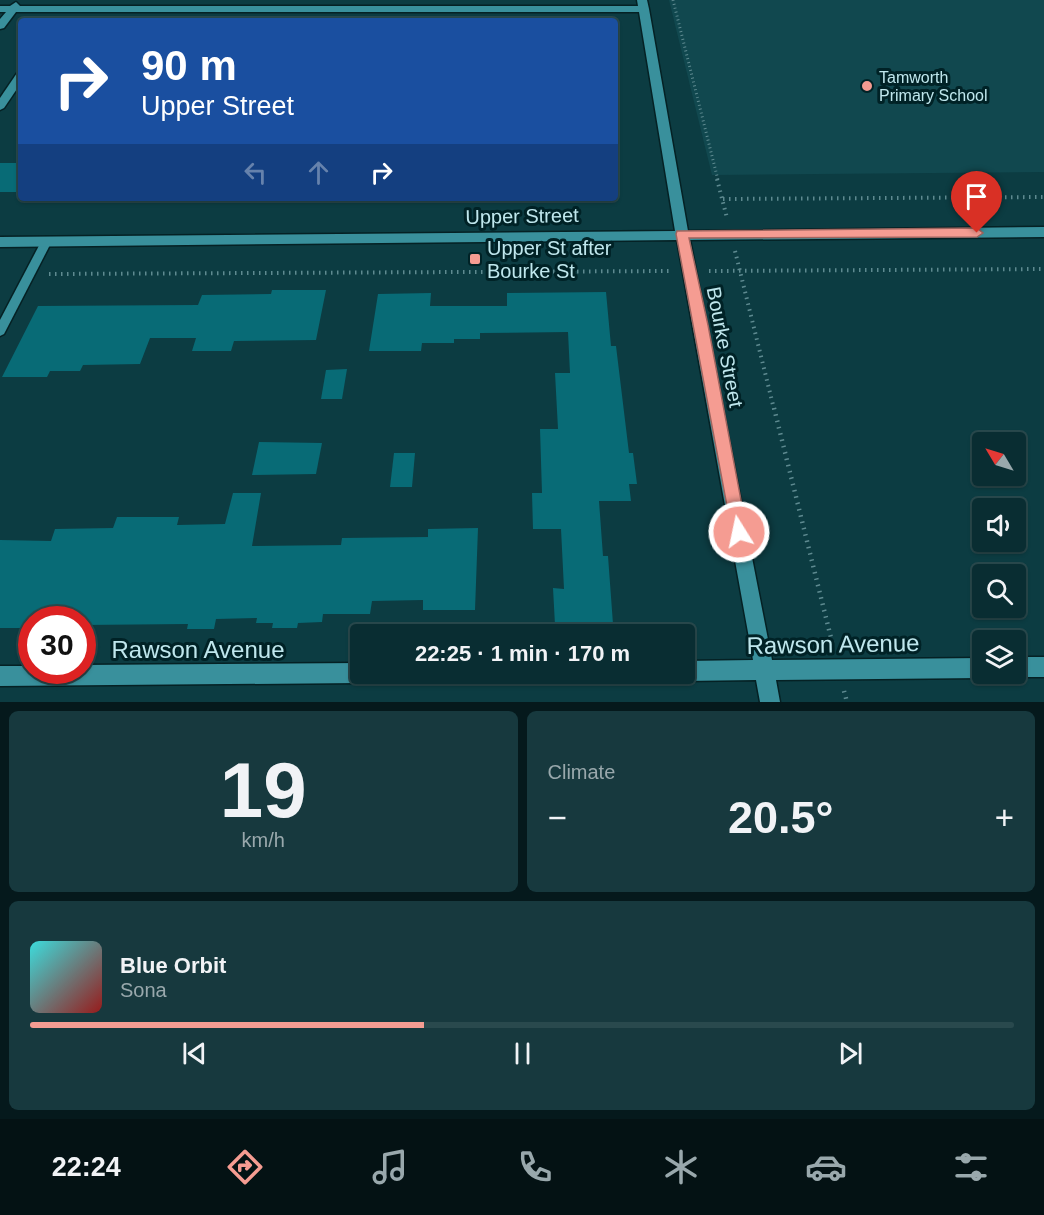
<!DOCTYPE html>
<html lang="en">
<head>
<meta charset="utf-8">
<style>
	:root { --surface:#092d32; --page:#17393e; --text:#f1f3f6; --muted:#99a8ac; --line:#29494d; --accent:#f59c92 }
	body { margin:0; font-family:Arial,sans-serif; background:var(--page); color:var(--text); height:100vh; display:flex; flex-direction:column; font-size:22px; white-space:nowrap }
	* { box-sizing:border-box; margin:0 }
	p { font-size:20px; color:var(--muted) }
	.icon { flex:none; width:33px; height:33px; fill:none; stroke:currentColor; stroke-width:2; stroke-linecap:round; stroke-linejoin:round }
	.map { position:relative; height:702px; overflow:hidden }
	.drawer { display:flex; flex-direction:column; gap:9px; padding:9px; background:#05191c; flex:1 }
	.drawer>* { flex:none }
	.hud { position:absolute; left:18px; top:18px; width:600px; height:183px; border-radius:6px; box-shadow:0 2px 4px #0004,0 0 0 2px var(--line); background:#1a4fa0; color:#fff; overflow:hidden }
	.needle { width:39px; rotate:308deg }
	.controls { position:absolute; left:972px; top:432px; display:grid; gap:12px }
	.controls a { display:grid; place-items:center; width:54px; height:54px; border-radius:6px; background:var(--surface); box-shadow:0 2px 4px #0004,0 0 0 2px var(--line); font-size:30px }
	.speed { position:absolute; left:18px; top:606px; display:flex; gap:12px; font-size:30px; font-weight:700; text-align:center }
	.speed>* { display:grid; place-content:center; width:78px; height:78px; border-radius:50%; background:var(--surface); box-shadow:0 2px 4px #0004,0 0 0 2px var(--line); line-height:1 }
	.speed .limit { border:9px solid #d22; background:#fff; color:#111 }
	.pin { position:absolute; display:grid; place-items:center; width:51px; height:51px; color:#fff; margin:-62px -26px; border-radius:50% 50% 50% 0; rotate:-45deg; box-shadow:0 0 6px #0007 }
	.pin .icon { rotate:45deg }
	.me { position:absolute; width:66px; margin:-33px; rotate:350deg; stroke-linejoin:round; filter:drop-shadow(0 0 4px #0008) }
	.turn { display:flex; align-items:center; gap:21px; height:126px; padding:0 24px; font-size:27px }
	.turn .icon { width:78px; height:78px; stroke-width:2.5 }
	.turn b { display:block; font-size:42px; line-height:51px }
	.lanes { display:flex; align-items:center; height:57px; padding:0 24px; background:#0003; justify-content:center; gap:30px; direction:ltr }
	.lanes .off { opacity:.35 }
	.big { font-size:45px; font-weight:700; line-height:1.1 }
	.drawer .tile { flex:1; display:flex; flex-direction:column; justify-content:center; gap:9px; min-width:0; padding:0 21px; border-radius:9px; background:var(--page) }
	.drawer .dial { align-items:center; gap:0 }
	.dial b { font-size:78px; line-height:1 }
	.song { display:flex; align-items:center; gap:18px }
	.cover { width:72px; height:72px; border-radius:9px; background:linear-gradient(135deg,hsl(180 70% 55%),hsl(0 70% 35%)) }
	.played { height:6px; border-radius:3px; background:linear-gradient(90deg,var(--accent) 40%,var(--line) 40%) }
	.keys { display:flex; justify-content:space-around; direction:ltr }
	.heat { display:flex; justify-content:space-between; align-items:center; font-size:33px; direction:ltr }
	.drawer .tiles { flex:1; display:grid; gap:9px; grid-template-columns:1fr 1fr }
	.tile:last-child { grid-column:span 2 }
	.trip { position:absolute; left:350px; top:624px; width:345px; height:60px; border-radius:6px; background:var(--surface); box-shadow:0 2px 4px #0004,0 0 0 2px var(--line); font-weight:700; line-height:60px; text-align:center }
	.menu { display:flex; height:96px; justify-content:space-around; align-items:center; background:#041214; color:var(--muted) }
	.menu .icon { width:42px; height:42px }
	.menu .active { color:var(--accent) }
	.menu b { font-size:27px; color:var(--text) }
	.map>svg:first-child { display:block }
	.built { fill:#11484f }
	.building { fill:#086b76 }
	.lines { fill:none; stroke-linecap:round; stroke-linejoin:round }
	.service-casing { stroke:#052124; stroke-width:3 }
	.minor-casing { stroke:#052124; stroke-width:3 }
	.path-far2 { stroke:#5e8a90; stroke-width:3; stroke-dasharray:1 3; stroke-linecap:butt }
	.path-far1 { stroke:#5e8a90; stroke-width:4; stroke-dasharray:1.5 4.5; stroke-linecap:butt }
	.path { stroke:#5e8a90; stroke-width:4.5; stroke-dasharray:1.5 5; stroke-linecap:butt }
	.service { fill:#39909c; fill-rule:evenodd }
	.minor { fill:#39909c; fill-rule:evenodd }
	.route { fill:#f59c92; stroke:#9f655f; stroke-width:1.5 }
	.poi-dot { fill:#f59c92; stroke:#002226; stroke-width:2 }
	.labels { text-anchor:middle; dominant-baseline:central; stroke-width:6; stroke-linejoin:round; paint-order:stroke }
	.far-poi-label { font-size:16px; fill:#bfe7ed; stroke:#002226; text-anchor:start }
	.street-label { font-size:20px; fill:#bfe7ed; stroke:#002226 }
	.poi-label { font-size:20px; fill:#bfe7ed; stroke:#002226; text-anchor:start }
	.near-street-label { font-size:24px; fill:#bfe7ed; stroke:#002226 }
</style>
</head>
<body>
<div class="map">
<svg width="1044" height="702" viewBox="0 0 1044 702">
	<rect width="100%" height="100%" fill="#0c3c42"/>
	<path class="built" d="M669,0H1044V172L712,175Z"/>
	<g class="building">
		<rect x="0" y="163" width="21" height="29"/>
		<path d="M272,290H326L316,340L234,341L231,351H192L196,338H150L140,364L83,365L80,371H50L47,377H2L38,306L198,305L202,295L271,294Z"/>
		<path d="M606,292L611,346H616L629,453H633L637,484H629L631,501H599L603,556H608L613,624L555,625L553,588L564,589L561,529H533L532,493H542L540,429H558L555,373H570L568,332L480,333V339H454V343H422L421,351H369L378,294L431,293L430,306H507V293Z"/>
		<path d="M347,369L342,399H321L326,370Z"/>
		<path d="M259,442L322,443L316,474L252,475Z"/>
		<path d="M394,453H415L412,487H390Z"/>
		<path d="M233,493H261L252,546L341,545L342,538L428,537V529L478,528L475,610H423V600L372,601L370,614H323L322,622L298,623L297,628H272L273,623H256L257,618L216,619L214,629H187L188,624L82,625V620H32V628H0V540L51,541L55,529L113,528L117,517H179L177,525L225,524Z"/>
	</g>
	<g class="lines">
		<defs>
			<path id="service" d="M47,237L52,241L4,334L0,336V320L43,238Z"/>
			<g id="minor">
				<path d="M637,0H647L649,9L688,231L1044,227V237L690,240L772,660L982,658V674L989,675L982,678L776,680L780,702H760L756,680L684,681L677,678L675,674H684V661L753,660L677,240L0,247V237L675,231L639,12H16L4,28L0,29V19L6,12H0V6H10L16,2L20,6H638Z"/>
				<path d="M21,72V83L4,108L0,110V98L17,73Z"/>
				<path d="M1016,657H1044V677H1016L1009,674H1016Z"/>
				<path d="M360,663V674H370L367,680L360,683L0,686V666H32V670H82V665Z"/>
			</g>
		</defs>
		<use href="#service" class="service-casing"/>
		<use href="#minor" class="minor-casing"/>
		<path class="path-far2" d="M673,0L718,180"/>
		<g class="path-far1">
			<path d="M717,179L727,218"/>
			<path d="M723,199L1044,197"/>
			<path d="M735,251L774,409"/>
			<path d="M709,271L1044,269"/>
			<path d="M49,274L671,271"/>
		</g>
		<g class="path">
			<path d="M774,408L833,646"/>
			<path d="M844,691L847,702"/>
		</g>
		<use href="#service" class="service"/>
		<use href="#minor" class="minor"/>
	</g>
	<path class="route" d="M977,228L983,233L977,237L689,238L708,325L747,532L744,538L739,540L733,538L676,234L677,231Z"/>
	<g class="poi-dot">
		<circle cx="867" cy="86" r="6"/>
		<rect x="469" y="253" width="12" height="12" rx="3"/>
	</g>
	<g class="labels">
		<g class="far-poi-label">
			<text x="879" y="77">Tamworth<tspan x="879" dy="18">Primary School</tspan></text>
		</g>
		<g class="street-label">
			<text transform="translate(522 216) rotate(-1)">Upper Street</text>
			<text transform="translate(725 347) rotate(79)">Bourke Street</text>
		</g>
		<g class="poi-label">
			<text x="487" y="248">Upper St after<tspan x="487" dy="23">Bourke St</tspan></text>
		</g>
		<g class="near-street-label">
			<text transform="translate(833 644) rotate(-1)">Rawson Avenue</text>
			<text x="198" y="649">Rawson Avenue</text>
		</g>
	</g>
</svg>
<div class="controls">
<a><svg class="needle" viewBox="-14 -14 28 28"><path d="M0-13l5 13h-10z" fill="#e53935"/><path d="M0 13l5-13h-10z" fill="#99a8ac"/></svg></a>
<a><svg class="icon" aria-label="sound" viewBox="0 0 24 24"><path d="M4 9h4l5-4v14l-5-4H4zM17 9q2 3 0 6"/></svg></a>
<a><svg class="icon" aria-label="search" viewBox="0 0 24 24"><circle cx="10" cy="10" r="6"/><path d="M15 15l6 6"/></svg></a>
<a><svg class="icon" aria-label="layers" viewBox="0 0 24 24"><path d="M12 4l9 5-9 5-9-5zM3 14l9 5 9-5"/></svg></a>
</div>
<div class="speed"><div class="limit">30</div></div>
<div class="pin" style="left:977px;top:233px;background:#d93025"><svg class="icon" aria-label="arrive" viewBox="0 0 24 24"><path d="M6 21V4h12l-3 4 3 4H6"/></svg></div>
<svg class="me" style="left:739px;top:532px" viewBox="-20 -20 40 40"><circle r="17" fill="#f59c92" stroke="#fff" stroke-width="3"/><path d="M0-11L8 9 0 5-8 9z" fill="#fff"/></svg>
<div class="trip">22:25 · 1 min · 170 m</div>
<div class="hud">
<div class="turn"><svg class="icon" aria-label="right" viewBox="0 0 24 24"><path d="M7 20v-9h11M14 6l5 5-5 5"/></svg><div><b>90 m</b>Upper Street</div></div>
<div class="lanes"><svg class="icon off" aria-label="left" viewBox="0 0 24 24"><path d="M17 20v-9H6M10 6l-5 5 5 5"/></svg><svg class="icon off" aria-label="ahead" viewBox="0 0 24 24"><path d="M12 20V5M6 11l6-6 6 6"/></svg><svg class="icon" aria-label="right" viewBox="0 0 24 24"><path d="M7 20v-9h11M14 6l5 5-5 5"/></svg></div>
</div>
</div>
<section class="drawer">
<div class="tiles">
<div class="tile dial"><b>19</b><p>km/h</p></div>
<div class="tile"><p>Climate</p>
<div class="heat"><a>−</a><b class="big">20.5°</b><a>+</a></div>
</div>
<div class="tile">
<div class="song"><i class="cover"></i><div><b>Blue Orbit</b><p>Sona</p></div></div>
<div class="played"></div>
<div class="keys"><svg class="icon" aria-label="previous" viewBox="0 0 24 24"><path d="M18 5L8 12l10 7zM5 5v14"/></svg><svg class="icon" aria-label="pause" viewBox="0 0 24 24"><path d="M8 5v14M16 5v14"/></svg><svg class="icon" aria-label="next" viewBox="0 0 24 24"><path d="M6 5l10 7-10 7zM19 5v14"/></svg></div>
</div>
</div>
</section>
<nav class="menu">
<b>22:24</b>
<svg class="icon active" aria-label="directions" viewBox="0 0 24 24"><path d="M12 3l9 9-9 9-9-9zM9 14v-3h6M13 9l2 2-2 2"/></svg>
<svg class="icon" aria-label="music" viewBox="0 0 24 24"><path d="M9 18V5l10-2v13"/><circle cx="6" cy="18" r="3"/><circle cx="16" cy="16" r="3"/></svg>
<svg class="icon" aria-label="phone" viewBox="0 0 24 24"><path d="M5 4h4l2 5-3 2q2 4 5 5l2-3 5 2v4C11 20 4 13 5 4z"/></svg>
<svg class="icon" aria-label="climate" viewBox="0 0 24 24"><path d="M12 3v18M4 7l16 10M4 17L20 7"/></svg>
<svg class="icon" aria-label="car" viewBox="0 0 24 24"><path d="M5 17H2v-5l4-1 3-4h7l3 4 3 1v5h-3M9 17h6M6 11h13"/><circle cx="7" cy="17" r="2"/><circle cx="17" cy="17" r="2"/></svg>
<svg class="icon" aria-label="filters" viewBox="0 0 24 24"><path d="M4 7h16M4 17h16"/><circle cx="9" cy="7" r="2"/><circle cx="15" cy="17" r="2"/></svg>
</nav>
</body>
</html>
